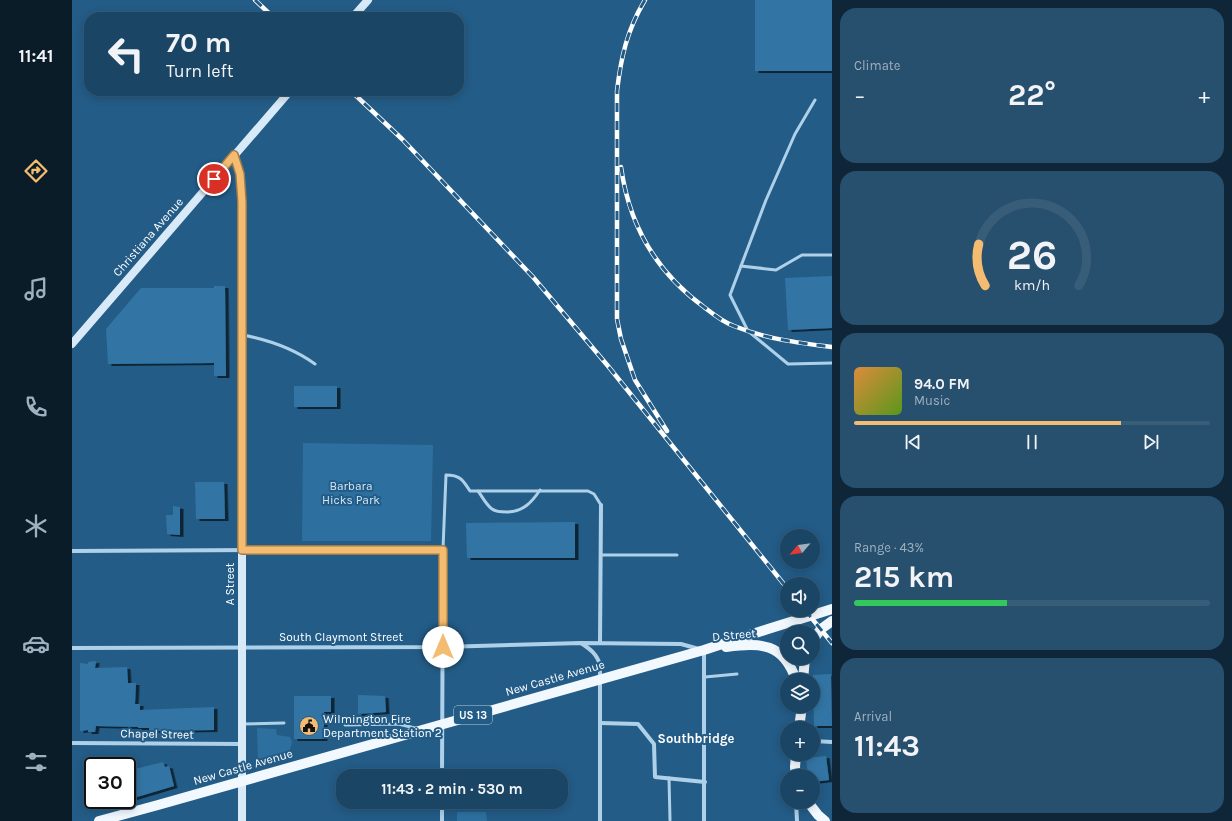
<!DOCTYPE html>
<html lang="en">
<head>
<meta charset="utf-8">
<style>
	:root { --surface:#1a4565; --page:#274f6e; --text:#f1f3f6; --muted:#9fb1bf; --line:#385d79; --accent:#f4bc71 }
	body { margin:0; font-family:Karla,sans-serif; background:var(--page); color:var(--text); height:100vh; display:flex; flex-direction:column; font-size:15px; white-space:nowrap }
	* { box-sizing:border-box; margin:0 }
	p { font-size:13px; color:var(--muted) }
	.icon { flex:none; width:22px; height:22px; fill:none; stroke:currentColor; stroke-width:2; stroke-linecap:round; stroke-linejoin:round }
	.map { position:relative; flex:1; overflow:hidden }
	.sheet { display:flex; flex-direction:column; gap:8px; padding:8px; background:#0e2638; width:400px }
	.sheet>* { flex:none }
	.banner { position:absolute; left:12px; top:12px; width:380px; height:84px; border-radius:16px; box-shadow:0 2px 10px #0003,0 0 0 1px var(--line); background:#1a4565; color:var(--text); overflow:hidden }
	.needle { width:26px; rotate:242deg }
	.fabs { position:absolute; left:708px; top:529px; display:grid; gap:8px }
	.fabs a { display:grid; place-items:center; width:40px; height:40px; border-radius:50%; background:var(--surface); box-shadow:0 2px 10px #0003,0 0 0 1px var(--line); font-size:20px }
	.speed { position:absolute; left:12px; top:757px; display:flex; gap:8px; font-size:20px; font-weight:700; text-align:center }
	.speed>* { display:grid; place-content:center; width:52px; height:52px; border-radius:50%; background:var(--surface); box-shadow:0 2px 10px #0003,0 0 0 1px var(--line); line-height:1 }
	.speed .limit { border:2px solid #111; border-radius:6px; background:#fff; color:#111 }
	.pin { position:absolute; display:grid; place-items:center; width:34px; height:34px; color:#fff; margin:-17px; border:2px solid #fff; border-radius:50%; box-shadow:0 1px 4px #0007 }
	.me { position:absolute; width:44px; margin:-22px; rotate:0deg; stroke-linejoin:round; filter:drop-shadow(0 0 3px #0008) }
	.turn { display:flex; align-items:center; gap:14px; height:84px; padding:0 16px; font-size:18px }
	.turn .icon { width:52px; height:52px; stroke-width:2.5 }
	.turn b { display:block; font-size:28px; line-height:34px }
	.big { font-size:30px; font-weight:700; line-height:1.1 }
	.sheet .card { flex:1; display:flex; flex-direction:column; justify-content:center; gap:6px; min-width:0; padding:0 14px; border-radius:16px; background:var(--page) }
	.sheet .dial { align-items:center; gap:0 }
	.dial svg { height:104px; overflow:visible; fill:none; stroke:var(--line); stroke-width:7; stroke-linecap:round; text-anchor:middle }
	.dial text { fill:var(--text); stroke:none }
	.song { display:flex; align-items:center; gap:12px }
	.cover { width:48px; height:48px; border-radius:6px; background:linear-gradient(135deg,hsl(30 70% 55%),hsl(90 70% 35%)) }
	.played { height:4px; border-radius:2px; background:linear-gradient(90deg,var(--accent) 75%,var(--line) 75%) }
	.keys { display:flex; justify-content:space-around; direction:ltr }
	.heat { display:flex; justify-content:space-between; align-items:center; font-size:22px; direction:ltr }
	.charge { height:6px; border-radius:3px; background:linear-gradient(90deg,#34c759 43%,var(--line) 0) }
	.trip { position:absolute; left:264px; top:769px; width:232px; height:40px; border-radius:16px; background:var(--surface); box-shadow:0 2px 10px #0003,0 0 0 1px var(--line); font-weight:700; line-height:40px; text-align:center }
	main { display:flex; flex:1; min-height:0 }
	.tab-bar { display:flex; flex-direction:column; width:72px; justify-content:space-around; align-items:center; background:#0a1c28; color:var(--muted) }
	.tab-bar .icon { width:28px; height:28px }
	.tab-bar .active { color:var(--accent) }
	.tab-bar b { font-size:18px; color:var(--text) }
	.map>svg:first-child { display:block }
	.green { fill:#2d709f }
	.building { fill:#3375a4; filter:url(#shadow) }
	.lines { fill:none; stroke-linecap:round; stroke-linejoin:round }
	.lane { stroke:#aed1e9; stroke-width:3 }
	.street { stroke:#aed1e9; stroke-width:4 }
	.secondary { stroke:#d8eaf7; stroke-width:8 }
	.primary { stroke:#f1f8fe; stroke-width:10 }
	.rail-casing { stroke:#fff; stroke-width:4.5 }
	.rail { stroke:#235c87; stroke-width:3; stroke-dasharray:9; stroke-linecap:butt }
	.route-casing { stroke:#9f7a49; stroke-width:10 }
	.route { stroke:#f4bc71; stroke-width:7 }
	.labels { text-anchor:middle; dominant-baseline:central; stroke-width:4; stroke-linejoin:round; paint-order:stroke }
	.shield { fill:#235c87; stroke:#bdcedb; stroke-width:1 }
	.shield-label { font-size:11px; font-weight:bold; fill:#fff }
	.street-label { font-size:12px; fill:#fff; stroke:#235c87 }
	.park-label { font-size:12px; fill:#d2e8f7; stroke:#235c87 }
	.poi-label { font-size:12px; fill:#fff; stroke:#235c87; text-anchor:start }
	.neighbourhood-label { font-size:13px; font-weight:bold; fill:#fff; stroke:#235c87 }
</style>
</head>
<body>
<main>
<nav class="tab-bar">
<b>11:41</b>
<svg class="icon active" aria-label="directions" viewBox="0 0 24 24"><path d="M12 3l9 9-9 9-9-9zM9 14v-3h6M13 9l2 2-2 2"/></svg>
<svg class="icon" aria-label="music" viewBox="0 0 24 24"><path d="M9 18V5l10-2v13"/><circle cx="6" cy="18" r="3"/><circle cx="16" cy="16" r="3"/></svg>
<svg class="icon" aria-label="phone" viewBox="0 0 24 24"><path d="M5 4h4l2 5-3 2q2 4 5 5l2-3 5 2v4C11 20 4 13 5 4z"/></svg>
<svg class="icon" aria-label="climate" viewBox="0 0 24 24"><path d="M12 3v18M4 7l16 10M4 17L20 7"/></svg>
<svg class="icon" aria-label="car" viewBox="0 0 24 24"><path d="M5 17H2v-5l4-1 3-4h7l3 4 3 1v5h-3M9 17h6M6 11h13"/><circle cx="7" cy="17" r="2"/><circle cx="17" cy="17" r="2"/></svg>
<svg class="icon" aria-label="filters" viewBox="0 0 24 24"><path d="M4 7h16M4 17h16"/><circle cx="9" cy="7" r="2"/><circle cx="15" cy="17" r="2"/></svg>
</nav>
<div class="map">
<svg width="760" height="821" viewBox="0 0 760 821">
	<defs>
		<filter id="shadow"><feDropShadow dx="3.5" dy="2" stdDeviation="0" flood-color="#0009"/></filter>
	</defs>
	<rect width="100%" height="100%" fill="#235c87"/>
	<g class="green">
		<path d="M231,443L361,445L359,541H230Z"/>
		<path d="M185,728L204,729L205,735L218,737L220,742L217,754L186,764Z"/>
		<path d="M385,812H414L415,821H385Z"/>
	</g>
	<g class="building">
		<rect x="683" y="0" width="77" height="71"/>
		<path d="M760,276V328L716,330L713,278Z"/>
		<path d="M142,286H153L154,376H142V363L36,364L34,329L69,288H142Z"/>
		<rect x="222" y="386" width="43" height="21"/>
		<path d="M123,482H152L153,519H124Z"/>
		<path d="M101,506L108,507V535L95,534L94,515H101Z"/>
		<path d="M503,522V558H395L394,523Z"/>
		<path d="M24,661L23,668L55,667L56,683H64L63,704H68V710L142,707V730L77,731V728H66V727L24,726L23,732H16V730L8,731V663L16,664V662Z"/>
		<path d="M759,674L760,726H742L741,675Z"/>
		<path d="M286,695L313,696L314,712L286,714Z"/>
		<path d="M222,696H259V712H252V739H222Z"/>
		<path d="M754,756L757,780L741,782V776H736L734,758Z"/>
		<path d="M91,762L93,767L97,766L102,786L55,800V771Z"/>
	</g>
	<g class="lines">
		<g class="lane">
			<path d="M743,100L723,134L694,200L658,295L676,331L716,364L760,363"/>
			<path d="M669,266L704,270L730,255H760"/>
			<path d="M171,335C197,340 221,348 243,364"/>
			<path d="M406,491C410,496 414,505 420,509C424,512 430,512 435,512C451,512 460,502 468,490"/>
			<path d="M371,549L374,475C388,475 391,480 398,491H516L522,494L529,505"/>
			<path d="M529,555H605"/>
			<path d="M633,677L665,674"/>
			<path d="M170,724L212,723"/>
			<path d="M273,725L326,724L343,728"/>
			<path d="M597,778L598,820"/>
		</g>
		<g class="street">
			<path d="M0,551L371,549L370,776"/>
			<path d="M509,643C518,649 525,654 528,665V821"/>
			<path d="M528,643L529,505"/>
			<path d="M0,648L371,647L509,643L609,644L627,649"/>
			<path d="M528,723L566,724L582,744L583,777L633,782"/>
			<path d="M741,741L760,742"/>
			<path d="M0,743L170,744"/>
			<path d="M724,802L725,821"/>
			<path d="M370,821V802"/>
			<path d="M632,821V651"/>
		</g>
		<g class="secondary">
			<path d="M281,17L296,0"/>
			<path d="M162,155L168,174L170,202V821"/>
			<path d="M0,344L218,91"/>
		</g>
		<g class="primary">
			<path d="M741,640L749,629L760,621"/>
			<path d="M654,647C689,643 711,642 724,680"/>
			<path d="M731,680L733,658"/>
			<path d="M727,728L730,706"/>
			<path d="M724,754L723,767L724,776"/>
			<path d="M736,802L746,815L753,821"/>
			<path d="M27,821L86,805L632,650L696,629L760,609"/>
		</g>
		<defs>
			<g id="rail">
				<path d="M183,0L201,17"/>
				<path d="M573,0C555,30 549,57 545,91V319L549,339L563,380L595,431"/>
				<path d="M279,91L330,139L461,277L536,366L715,588"/>
				<path d="M549,167C557,225 584,272 632,307C641,314 651,322 662,326C694,339 727,343 760,347"/>
				<path d="M733,610L760,643"/>
			</g>
		</defs>
		<use href="#rail" class="rail-casing"/>
		<use href="#rail" class="rail"/>
	</g>
	<g class="lines">
		<defs>
			<path id="route" d="M142,179L162,155L168,174L170,202V550H371V647"/>
		</defs>
		<use href="#route" class="route-casing"/>
		<use href="#route" class="route"/>
	</g>
	<defs>
		<symbol id="civic-disc" viewBox="-11 -11 22 22"><circle r="9.5" fill="#f4bc71" stroke="#235c87"/><path d="M-.6-6.5H3V-4.5H.6V-3L4-1V1h2V6H-6V1h2V-1L-.6-3ZM-1.2 2.5V6h2.4V2.5Z" fill="#111"/></symbol>
	</defs>
	<g fill-rule="evenodd">
		<use href="#civic-disc" x="226" y="715" width="22" height="22"/>
	</g>
	<g class="labels">
		<rect class="shield" x="382" y="706" width="38" height="18" rx="3"/>
		<g class="shield-label">
			<text x="401" y="715">US 13</text>
		</g>
		<g class="street-label">
			<text transform="translate(76 237) rotate(-49)">Christiana Avenue</text>
			<text transform="translate(158 584) rotate(-90)">A Street</text>
			<text transform="translate(662 635) rotate(-5)">D Street</text>
			<text x="269" y="637">South Claymont Street</text>
			<text transform="translate(483 678) rotate(-16)">New Castle Avenue</text>
			<text transform="translate(85 734) rotate(1)">Chapel Street</text>
			<text transform="translate(171 767) rotate(-16)">New Castle Avenue</text>
		</g>
		<g class="park-label">
			<text x="279" y="486">Barbara<tspan x="279" dy="14">Hicks Park</tspan></text>
		</g>
		<g class="poi-label">
			<text x="251" y="719">Wilmington Fire<tspan x="251" dy="14">Department Station 2</tspan></text>
		</g>
		<g class="neighbourhood-label">
			<text x="624" y="738">Southbridge</text>
		</g>
	</g>
</svg>
<div class="fabs">
<a><svg class="needle" viewBox="-14 -14 28 28"><path d="M0-13l5 13h-10z" fill="#e53935"/><path d="M0 13l5-13h-10z" fill="#9fb1bf"/></svg></a>
<a><svg class="icon" aria-label="sound" viewBox="0 0 24 24"><path d="M4 9h4l5-4v14l-5-4H4zM17 9q2 3 0 6"/></svg></a>
<a><svg class="icon" aria-label="search" viewBox="0 0 24 24"><circle cx="10" cy="10" r="6"/><path d="M15 15l6 6"/></svg></a>
<a><svg class="icon" aria-label="layers" viewBox="0 0 24 24"><path d="M12 4l9 5-9 5-9-5zM3 14l9 5 9-5"/></svg></a>
<a>+</a>
<a>−</a>
</div>
<div class="speed"><div class="limit">30</div></div>
<div class="pin" style="left:142px;top:179px;background:#d93025"><svg class="icon" aria-label="arrive" viewBox="0 0 24 24"><path d="M6 21V4h12l-3 4 3 4H6"/></svg></div>
<svg class="me" style="left:371px;top:647px" viewBox="-20 -20 40 40"><circle r="19" fill="#fff"/><path d="M0-13L10 11 0 6-10 11z" fill="#f4bc71"/></svg>
<div class="trip">11:43 · 2 min · 530 m</div>
<div class="banner">
<div class="turn"><svg class="icon" aria-label="left" viewBox="0 0 24 24"><path d="M17 20v-9H6M10 6l-5 5 5 5"/></svg><div><b>70 m</b>Turn left</div></div>
</div>
</div>
<section class="sheet">
<div class="card"><p>Climate</p>
<div class="heat"><a>−</a><b class="big">22°</b><a>+</a></div>
</div>
<div class="card dial"><svg viewBox="0 0 100 80">
<path d="M14 69A42 42 0 1 1 86 69"/>
<path d="M14 69A42 42 0 0 1 9 37" stroke="#f4bc71"/>
<text x="50" y="56" font-size="32" font-weight="700">26</text>
<text x="50" y="72" font-size="11">km/h</text>
</svg></div>
<div class="card">
<div class="song"><i class="cover"></i><div><b>94.0 FM</b><p>Music</p></div></div>
<div class="played"></div>
<div class="keys"><svg class="icon" aria-label="previous" viewBox="0 0 24 24"><path d="M18 5L8 12l10 7zM5 5v14"/></svg><svg class="icon" aria-label="pause" viewBox="0 0 24 24"><path d="M8 5v14M16 5v14"/></svg><svg class="icon" aria-label="next" viewBox="0 0 24 24"><path d="M6 5l10 7-10 7zM19 5v14"/></svg></div>
</div>
<div class="card"><p>Range · 43%</p><b class="big">215 km</b><div class="charge"></div></div>
<div class="card"><p>Arrival</p><b class="big">11:43</b></div>
</section>
</main>
</body>
</html>
